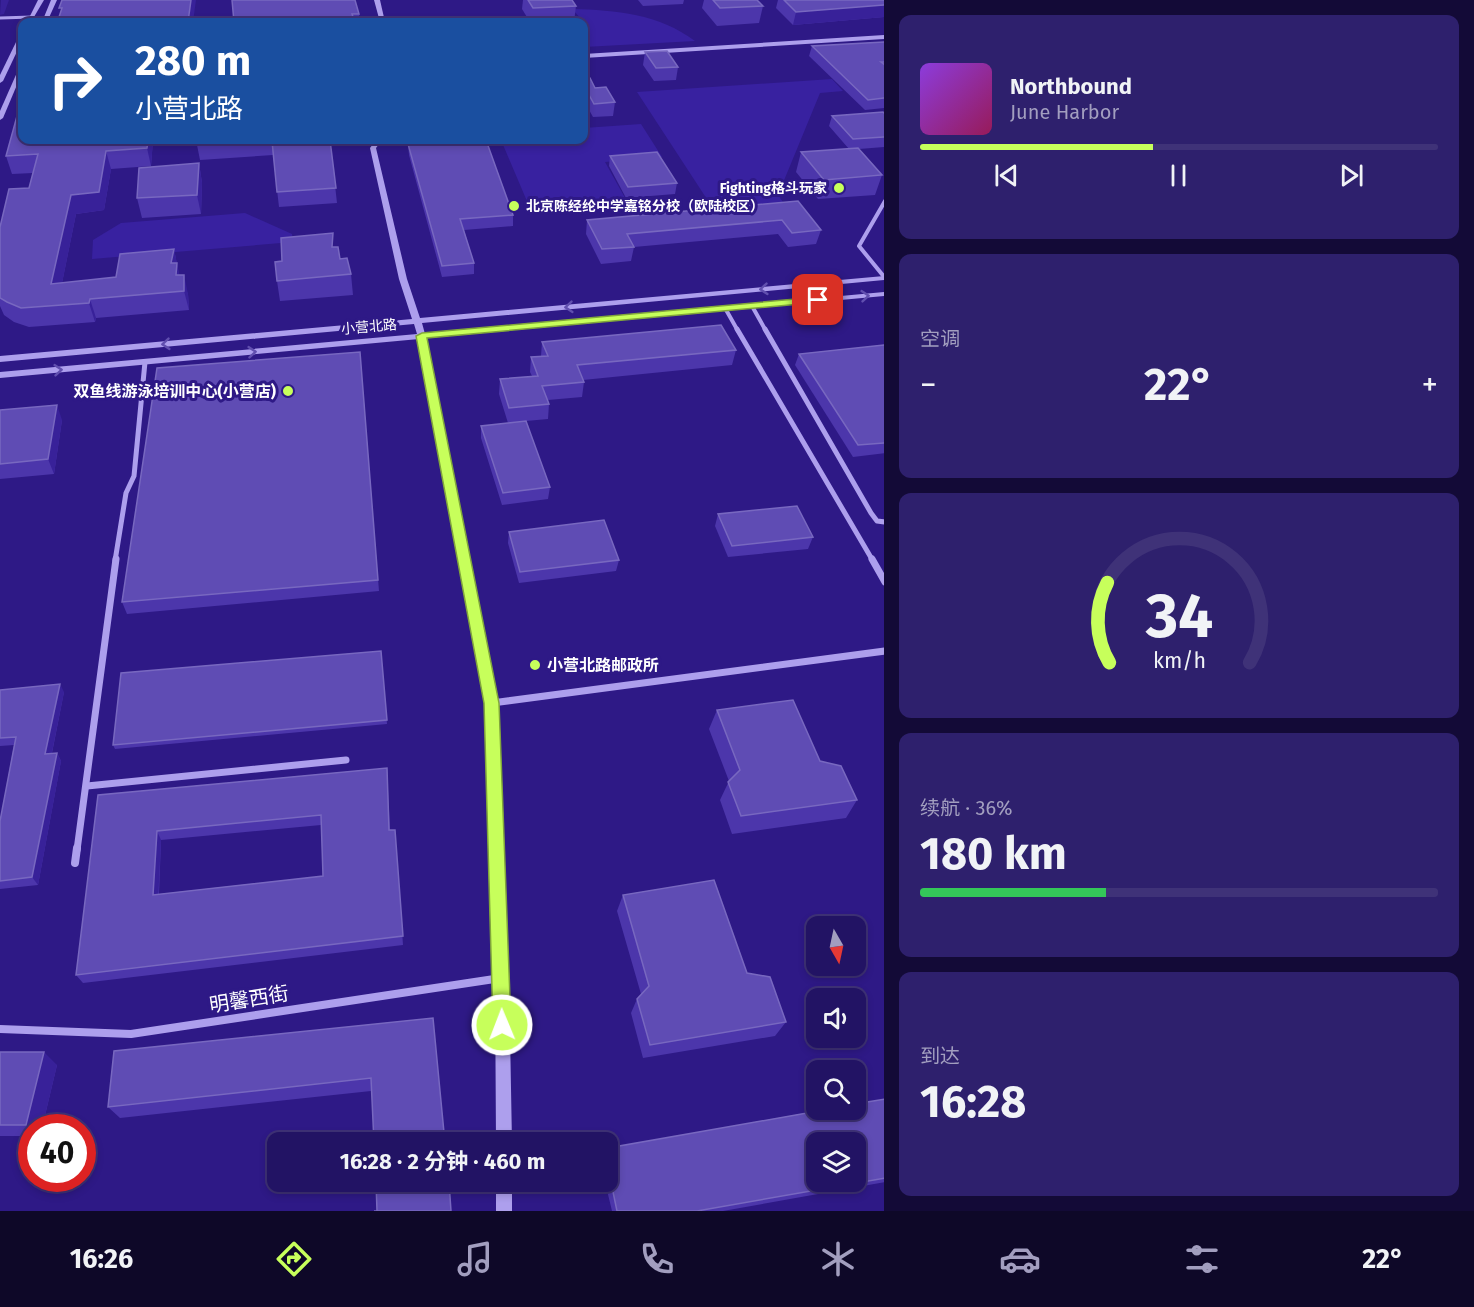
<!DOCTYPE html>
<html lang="zh">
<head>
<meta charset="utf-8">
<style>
	:root { --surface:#221364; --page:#2e206d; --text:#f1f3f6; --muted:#a29ebf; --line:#3f3278; --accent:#c7ff5b }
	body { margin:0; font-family:"Fira Sans","Noto Sans SC",sans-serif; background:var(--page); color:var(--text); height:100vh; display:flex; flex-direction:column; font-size:22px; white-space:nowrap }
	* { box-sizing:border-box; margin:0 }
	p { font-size:20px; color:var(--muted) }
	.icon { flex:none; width:33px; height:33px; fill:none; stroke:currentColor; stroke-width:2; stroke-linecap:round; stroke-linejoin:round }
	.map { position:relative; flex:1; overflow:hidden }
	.drawer { display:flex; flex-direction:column; gap:15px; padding:15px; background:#130a37; width:590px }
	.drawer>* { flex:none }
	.hud { position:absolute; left:18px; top:18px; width:570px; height:126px; border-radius:12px; box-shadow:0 3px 9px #0003,0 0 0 2px var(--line); background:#1a4fa0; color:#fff; overflow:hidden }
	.needle { width:39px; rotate:171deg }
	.buttons { position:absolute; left:806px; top:916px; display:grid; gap:12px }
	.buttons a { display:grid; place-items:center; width:60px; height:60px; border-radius:12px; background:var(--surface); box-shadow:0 3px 9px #0003,0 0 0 2px var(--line); font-size:30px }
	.speed { position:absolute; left:18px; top:1114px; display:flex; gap:12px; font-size:30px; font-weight:700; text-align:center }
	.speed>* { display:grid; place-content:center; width:78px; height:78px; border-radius:50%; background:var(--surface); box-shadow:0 3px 9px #0003,0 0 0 2px var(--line); line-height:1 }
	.speed .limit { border:9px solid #d22; background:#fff; color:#111 }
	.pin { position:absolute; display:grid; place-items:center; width:51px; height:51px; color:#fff; margin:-26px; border-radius:12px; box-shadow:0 3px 9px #0006 }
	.me { position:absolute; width:66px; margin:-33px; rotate:359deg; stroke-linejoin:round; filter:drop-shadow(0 0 4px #0008) }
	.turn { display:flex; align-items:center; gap:21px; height:126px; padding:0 18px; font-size:27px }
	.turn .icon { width:78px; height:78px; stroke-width:2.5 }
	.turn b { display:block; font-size:42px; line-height:51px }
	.big { font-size:45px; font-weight:700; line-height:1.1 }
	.drawer .tile { flex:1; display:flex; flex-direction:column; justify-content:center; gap:9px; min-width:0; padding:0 21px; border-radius:12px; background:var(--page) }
	.drawer .dial { align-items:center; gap:0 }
	.dial svg { height:156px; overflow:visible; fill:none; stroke:var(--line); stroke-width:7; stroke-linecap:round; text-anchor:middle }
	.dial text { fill:var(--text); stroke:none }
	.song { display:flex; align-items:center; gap:18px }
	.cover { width:72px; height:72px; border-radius:9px; background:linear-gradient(135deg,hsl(270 70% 55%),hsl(330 70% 35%)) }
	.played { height:6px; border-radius:3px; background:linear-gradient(90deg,var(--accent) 45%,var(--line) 45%) }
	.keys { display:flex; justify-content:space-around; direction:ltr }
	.heat { display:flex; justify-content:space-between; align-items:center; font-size:33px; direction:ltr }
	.charge { height:9px; border-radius:4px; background:linear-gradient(90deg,#34c759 36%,var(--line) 0) }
	.trip { position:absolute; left:267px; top:1132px; width:351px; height:60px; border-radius:12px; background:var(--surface); box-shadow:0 3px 9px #0003,0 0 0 2px var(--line); font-weight:700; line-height:60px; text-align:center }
	.tab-bar { display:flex; height:96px; justify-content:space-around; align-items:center; background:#0e0828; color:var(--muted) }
	.tab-bar .icon { width:42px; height:42px }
	.tab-bar .active { color:var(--accent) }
	.tab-bar b { font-size:27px; color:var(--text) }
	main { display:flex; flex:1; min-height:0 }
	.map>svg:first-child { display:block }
	.green { fill:#3821a0 }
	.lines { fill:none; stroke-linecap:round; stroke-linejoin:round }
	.minor-far4 { stroke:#ad9fed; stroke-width:3 }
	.minor-far3 { stroke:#ad9fed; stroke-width:4 }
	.minor-far2 { stroke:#ad9fed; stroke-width:5 }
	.minor-far1 { stroke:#ad9fed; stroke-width:7 }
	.minor { stroke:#ad9fed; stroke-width:8 }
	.tertiary { fill:#ad9fed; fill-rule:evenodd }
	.wall { fill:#4c36ab; fill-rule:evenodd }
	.shaded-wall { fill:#382199 }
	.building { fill:#5f4cb4; stroke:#7868c0; stroke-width:1.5; fill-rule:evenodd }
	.oneway { stroke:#614faf }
	.route { fill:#c7ff5b; stroke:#81a63b; stroke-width:1.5 }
	.poi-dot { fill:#c7ff5b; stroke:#2e1986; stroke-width:2 }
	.labels { text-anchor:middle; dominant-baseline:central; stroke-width:6; stroke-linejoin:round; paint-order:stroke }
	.far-poi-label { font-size:14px; font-weight:bold; fill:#fff; stroke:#2e1986; text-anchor:end }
	.far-street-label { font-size:14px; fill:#fff; stroke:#2e1986 }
	.poi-label { font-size:16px; font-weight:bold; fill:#fff; stroke:#2e1986; text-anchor:end }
	.near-street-label { font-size:20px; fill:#fff; stroke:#2e1986 }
</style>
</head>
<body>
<main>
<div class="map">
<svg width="885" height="1211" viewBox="0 0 885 1211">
	<rect width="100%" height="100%" fill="#2e1986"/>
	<g class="green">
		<path d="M572,9C616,10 659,14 695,41L584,47V22Z"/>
		<path d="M832,79L843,91L820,93L778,195L787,208L716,213L637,92Z"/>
		<path d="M641,124L662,157L605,162L629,205L532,213L501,140H584V128Z"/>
		<path d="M245,213L292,234L293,242L92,259L93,240L121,223Z"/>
	</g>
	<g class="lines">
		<path class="minor-far4" d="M0,18L32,17"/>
		<g class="minor-far3">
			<path d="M885,201L859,246L885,278"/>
			<path d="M752,306L766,331"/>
			<path d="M725,308L738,331"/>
		</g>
		<g class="minor-far2">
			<path d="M737,329L873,561"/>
			<path d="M765,329L871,513L877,521L885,522"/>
			<path d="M115,561L126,493L134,476L145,362"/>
		</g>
		<g class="minor-far1">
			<path d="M872,559L885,582"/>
			<path d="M492,703L885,651"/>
			<path d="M87,786L346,760"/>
			<path d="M77,850L116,559"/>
		</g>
		<g class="minor">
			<path d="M75,863L77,848"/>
			<path d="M0,1029L131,1034L501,978"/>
		</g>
		<g class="tertiary">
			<path d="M38,0H44L31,22H27Z"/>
			<path d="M51,0H57L47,22H42Z"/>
			<path d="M374,0H380L385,22H380Z"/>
			<path d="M22,34V41L3,81L0,83V75L19,36Z"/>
			<path d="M885,35V39L584,58V54Z"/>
			<path d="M22,66V73L3,118L0,120V111L19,68Z"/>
			<path d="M376,140H382L376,148L407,279L420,318L885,276V280L422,323L425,334L885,292V296L427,338L498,703L509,978L512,1143H496L495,978L486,703L419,339L0,378V372L417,334L414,324L0,362V356L412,319L399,279L370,148Z"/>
			<rect x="496" y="1182" width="16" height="29"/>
		</g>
	</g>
	<g class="wall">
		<path d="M523,0H572L576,6L574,22H530L522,9Z"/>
		<path d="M638,0H684L683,4L643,6Z"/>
		<path d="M704,0H757L763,6L759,23L717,26L702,8Z"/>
		<path d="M778,0H885V17L793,25L776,8Z"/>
		<path d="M359,14L360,22H234Z"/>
		<path d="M885,42V108L865,110L809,56L812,46Z"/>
		<path d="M645,52L678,67L676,80L654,81L643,65Z"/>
		<path d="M584,78L615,102L613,116L593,117L588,108H584Z"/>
		<path d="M885,114V147L859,149L882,175L875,195L818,199L796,172L801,152L849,149L829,126L832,116Z"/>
		<path d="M22,140H153L151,166L111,169L104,210L76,214L62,283L116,277L174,249L179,275L188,294L189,310L96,318L95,322L29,327L14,322L4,315L0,306V227L29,188L33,173L12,174L6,156Z"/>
		<path d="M197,140H330L337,203L279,207L273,155L200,160L197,145Z"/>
		<path d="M424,140H486L513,215V226L464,230L474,263V274L442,277L409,155L408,144L425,143Z"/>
		<path d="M610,156L677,183L675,194L626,198L609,166Z"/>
		<path d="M199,163L202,183L201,214L142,218L137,198Z"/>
		<path d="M798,201L821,230L816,244L788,247L778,234L634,247L631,261L601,264L586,234L587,220Z"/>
		<path d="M334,247L340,259L351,274L353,295L280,301L277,281L282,261Z"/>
		<path d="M542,342L736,350L732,365L583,380L584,382L582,397L548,400L549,404L548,419L526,421L550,487L548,499L502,505L481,438V426L508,423L499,394L500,379L532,376L530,372L531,357L541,356Z"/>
		<path d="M885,345V453L853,457L795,365L799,354Z"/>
		<path d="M360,352L379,591L127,614L122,602Z"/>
		<path d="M0,410L62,420L54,474L0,479Z"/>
		<path d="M718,514L813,537L808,549L728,557L715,526Z"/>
		<path d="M509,532L619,560L616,571L519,583L508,543Z"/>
		<path d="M381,651L387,724L115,749L113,745Z"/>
		<path d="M0,690L64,692L52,753H57L61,761L38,885L0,889V821L14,745L0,746Z"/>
		<path d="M717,710L820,761L857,800L846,818L732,834L720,800L729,781L709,729Z"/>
		<path d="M387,768L390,830H395L403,945L83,983L76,975L98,795ZM321,825L323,876L159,894L161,840Z"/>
		<path d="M623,895L747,973L786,1022L775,1036L643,1058L631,1013L637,999L641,994L617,911Z"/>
		<path d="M433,1018L371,1091L120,1118L108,1107Z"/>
		<path d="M0,1052L57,1065L42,1128H32V1136H0Z"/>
		<path d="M885,1099V1182L723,1211H612L605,1182H608V1148Z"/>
	</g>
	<g class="shaded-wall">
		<path d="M1,0H9L4,14L0,15Z"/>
		<path d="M191,0H196L193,22H188Z"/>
		<path d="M885,5V17L793,25L796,12Z"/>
		<path d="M148,140H153L151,166L147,148Z"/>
		<path d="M106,151L111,169L104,210L76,214L58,303L51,284L71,195Z"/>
		<path d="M199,163L202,183L201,214L197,195Z"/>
		<path d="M174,249L178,268L181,282H175L171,263Z"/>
		<path d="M184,275L188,294L189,310L184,291Z"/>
		<path d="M90,299L96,318L95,322L89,303Z"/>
		<path d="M57,405L62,420L54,474L48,459Z"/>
		<path d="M60,684L64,692L50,762L45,754Z"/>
		<path d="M57,753L61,761L38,885L32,877Z"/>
		<path d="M157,831L161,840L158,903L153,895Z"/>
		<path d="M44,1052L57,1065L42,1128H32V1129L26,1125Z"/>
	</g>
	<g class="building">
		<path d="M62,0H191L188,22H60L62,17H59L62,8H59Z"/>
		<path d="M232,0H355L359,14H352L355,22H234Z"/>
		<path d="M528,0H572L576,6L533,8Z"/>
		<path d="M713,0H757L763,6L720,8Z"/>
		<path d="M784,0H885V5L796,12Z"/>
		<path d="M885,42V62H881L885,65V98L868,100L812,46Z"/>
		<path d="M667,51L678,67L656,68L645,52Z"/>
		<path d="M584,78H590L595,88L606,87L615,102L594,104L589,95H584Z"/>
		<path d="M22,98V140H148L147,148L106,151L99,192L71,195L51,284L116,277L120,254L174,249L171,263H177L176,275H184V291L90,299L89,303L21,308L7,302L0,298V227L9,189L29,188L38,154L6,156Z"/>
		<path d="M883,112L885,114V137L853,139L832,116Z"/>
		<path d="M197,140H330L336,188L277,192L272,141L197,145Z"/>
		<path d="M427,140H486L513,215L460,219L474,263L442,266L408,144L428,143Z"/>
		<path d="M858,148L882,175L824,180L801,152Z"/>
		<path d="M657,152L677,183L628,187L610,156Z"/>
		<path d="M199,163L197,195L137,198L139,168Z"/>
		<path d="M798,201L821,230L792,233L782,220L627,234L634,247L602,249L587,220Z"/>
		<path d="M333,233L332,247H338L340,259L347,258L351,274L277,281L275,262L282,261L281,238Z"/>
		<path d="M721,325L736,350L577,365L584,382L542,386L549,404L509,408L500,379L538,376L531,357L548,356L542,342Z"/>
		<path d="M885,345V443L858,445L799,354Z"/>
		<path d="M360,352L378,580L122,602L157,368Z"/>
		<path d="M57,405L48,459L0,464V410Z"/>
		<path d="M526,421L550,487L503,493L481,426Z"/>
		<path d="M797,506L813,537L732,546L718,514Z"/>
		<path d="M604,520L619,560L520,572L509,532Z"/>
		<path d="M381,651L387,720L113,745L121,673Z"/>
		<path d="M60,684L45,754L57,753L32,877L0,881V821L16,737L0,738V690Z"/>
		<path d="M793,700L820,761L841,766L857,800L741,816L728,782L740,770L717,710Z"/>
		<path d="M387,768L389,830H395L403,936L76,975L98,795ZM321,815L323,876L153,895L157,831Z"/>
		<path d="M714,880L747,973L770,977L786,1022L650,1045L637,999L649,986L623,895Z"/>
		<path d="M433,1018L445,1143H374L371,1078L108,1107L114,1051Z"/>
		<path d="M0,1052H44L26,1125H0Z"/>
		<path d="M885,1099V1178L697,1211H617L608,1168V1148L824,1110H855V1104ZM816,1143H855V1182H816Z"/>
		<path d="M376,1182H449L451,1211H374H377Z"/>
	</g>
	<defs><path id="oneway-chevron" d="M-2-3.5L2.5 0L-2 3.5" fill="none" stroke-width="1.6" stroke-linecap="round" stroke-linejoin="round" transform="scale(1.5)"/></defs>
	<g class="oneway">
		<use href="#oneway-chevron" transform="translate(764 289) rotate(175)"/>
		<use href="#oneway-chevron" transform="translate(865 296) rotate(-5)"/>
		<use href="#oneway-chevron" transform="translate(569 307) rotate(175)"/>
		<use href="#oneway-chevron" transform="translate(166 344) rotate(175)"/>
		<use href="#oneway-chevron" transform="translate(252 352) rotate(-5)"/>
		<use href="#oneway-chevron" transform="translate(58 370) rotate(-5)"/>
	</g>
	<path class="route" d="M818,297L823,300L822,302L427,338L499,703L511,1025L509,1031L502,1034L496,1031L493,1025L484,703L416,336L422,333Z"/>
	<g class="poi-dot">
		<circle cx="839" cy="188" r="6"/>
		<circle cx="514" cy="206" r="6"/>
		<circle cx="288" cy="391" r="6"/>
		<circle cx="535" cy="665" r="6"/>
	</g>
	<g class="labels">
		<g class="far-poi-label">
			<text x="827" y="188">Fighting格斗玩家</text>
			<text x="526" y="206" text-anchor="start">北京陈经纶中学嘉铭分校（欧陆校区）</text>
		</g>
		<g class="far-street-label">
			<text transform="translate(369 327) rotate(-5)">小营北路</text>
		</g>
		<g class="poi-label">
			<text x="276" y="391">双鱼线游泳培训中心(小营店)</text>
			<text x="547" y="665" text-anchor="start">小营北路邮政所</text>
		</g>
		<g class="near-street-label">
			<text transform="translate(249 999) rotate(-9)">明馨西街</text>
		</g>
	</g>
</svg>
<div class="buttons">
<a><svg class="needle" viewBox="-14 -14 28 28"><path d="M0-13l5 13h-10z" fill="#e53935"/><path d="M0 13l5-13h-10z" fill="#a29ebf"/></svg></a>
<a><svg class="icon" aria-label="sound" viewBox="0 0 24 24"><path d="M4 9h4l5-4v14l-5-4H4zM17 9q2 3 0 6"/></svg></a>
<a><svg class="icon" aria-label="search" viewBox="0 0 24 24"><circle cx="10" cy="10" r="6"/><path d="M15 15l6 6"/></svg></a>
<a><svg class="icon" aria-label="layers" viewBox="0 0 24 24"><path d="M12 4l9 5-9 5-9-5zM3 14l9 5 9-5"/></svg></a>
</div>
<div class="speed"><div class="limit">40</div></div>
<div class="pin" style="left:818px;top:300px;background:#d93025"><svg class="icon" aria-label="arrive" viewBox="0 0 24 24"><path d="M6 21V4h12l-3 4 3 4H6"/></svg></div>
<svg class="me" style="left:502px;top:1025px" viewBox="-20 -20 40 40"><circle r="17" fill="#c7ff5b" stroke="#fff" stroke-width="3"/><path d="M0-11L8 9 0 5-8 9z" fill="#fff"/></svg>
<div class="trip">16:28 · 2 分钟 · 460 m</div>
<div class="hud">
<div class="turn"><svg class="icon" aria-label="right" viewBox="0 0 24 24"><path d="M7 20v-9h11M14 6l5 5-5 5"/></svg><div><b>280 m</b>小营北路</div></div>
</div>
</div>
<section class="drawer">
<div class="tile">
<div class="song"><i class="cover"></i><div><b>Northbound</b><p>June Harbor</p></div></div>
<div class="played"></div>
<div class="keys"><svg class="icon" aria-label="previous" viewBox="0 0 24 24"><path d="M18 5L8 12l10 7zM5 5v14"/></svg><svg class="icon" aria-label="pause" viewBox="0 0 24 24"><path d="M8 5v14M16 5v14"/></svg><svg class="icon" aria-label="next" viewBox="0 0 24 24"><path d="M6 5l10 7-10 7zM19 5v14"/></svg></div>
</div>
<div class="tile"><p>空调</p>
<div class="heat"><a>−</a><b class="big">22°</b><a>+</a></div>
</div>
<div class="tile dial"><svg viewBox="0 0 100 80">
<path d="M14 69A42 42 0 1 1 86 69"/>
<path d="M14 69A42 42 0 0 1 13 28" stroke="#c7ff5b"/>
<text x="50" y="56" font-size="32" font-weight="700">34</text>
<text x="50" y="72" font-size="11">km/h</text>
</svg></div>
<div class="tile"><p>续航 · 36%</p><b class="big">180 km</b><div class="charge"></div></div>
<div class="tile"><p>到达</p><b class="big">16:28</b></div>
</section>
</main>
<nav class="tab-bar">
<b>16:26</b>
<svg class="icon active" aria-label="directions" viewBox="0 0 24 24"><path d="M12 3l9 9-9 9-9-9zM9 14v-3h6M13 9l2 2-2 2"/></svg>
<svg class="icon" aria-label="music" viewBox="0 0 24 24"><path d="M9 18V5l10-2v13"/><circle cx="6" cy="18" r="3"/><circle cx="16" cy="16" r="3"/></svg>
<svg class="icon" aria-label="phone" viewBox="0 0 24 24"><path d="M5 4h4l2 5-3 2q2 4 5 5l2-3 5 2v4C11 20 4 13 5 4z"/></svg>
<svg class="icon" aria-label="climate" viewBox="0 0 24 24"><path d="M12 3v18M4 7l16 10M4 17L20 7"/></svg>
<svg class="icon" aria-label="car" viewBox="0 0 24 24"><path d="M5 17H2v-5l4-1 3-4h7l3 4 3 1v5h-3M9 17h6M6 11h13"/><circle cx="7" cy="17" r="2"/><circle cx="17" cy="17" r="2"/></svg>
<svg class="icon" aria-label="filters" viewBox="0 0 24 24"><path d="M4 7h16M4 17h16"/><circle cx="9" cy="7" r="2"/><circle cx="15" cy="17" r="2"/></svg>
<b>22°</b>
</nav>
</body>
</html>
